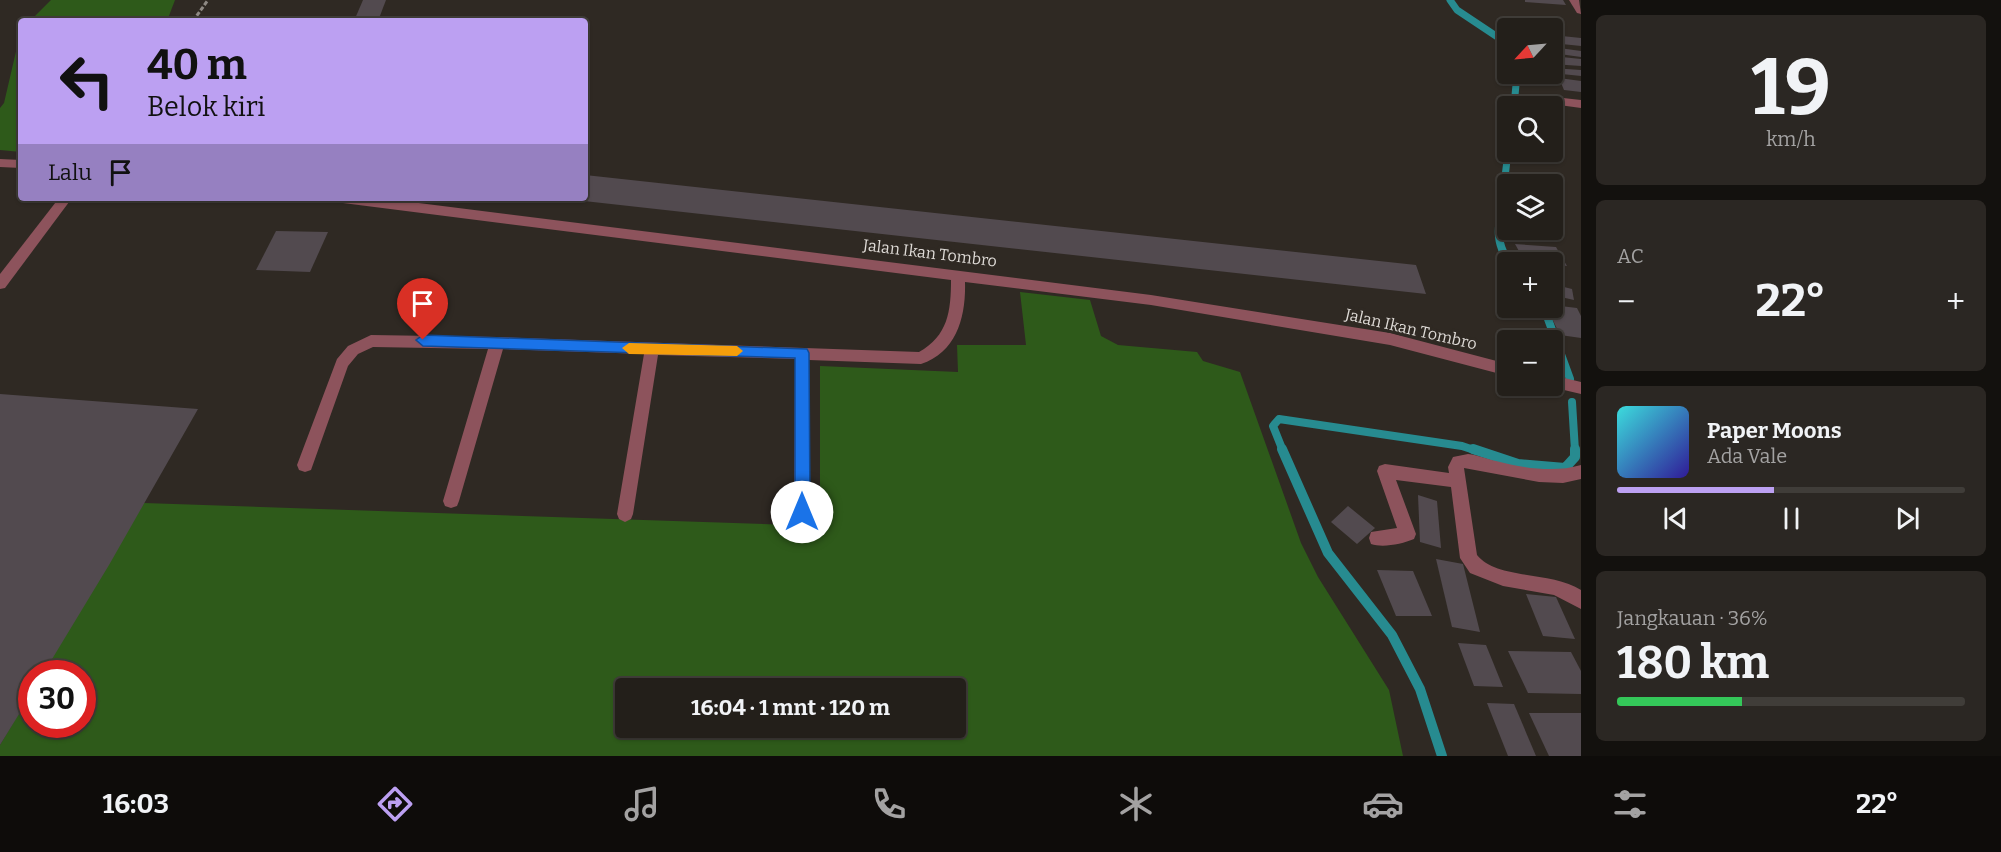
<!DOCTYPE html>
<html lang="id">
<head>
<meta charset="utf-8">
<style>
	:root { --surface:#231f1a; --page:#2b2723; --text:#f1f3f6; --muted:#a3a2a2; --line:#403d39; --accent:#bca0f2 }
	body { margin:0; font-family:Bitter,serif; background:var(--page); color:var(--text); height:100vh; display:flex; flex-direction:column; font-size:22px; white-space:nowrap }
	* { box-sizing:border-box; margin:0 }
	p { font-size:20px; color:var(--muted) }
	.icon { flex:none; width:33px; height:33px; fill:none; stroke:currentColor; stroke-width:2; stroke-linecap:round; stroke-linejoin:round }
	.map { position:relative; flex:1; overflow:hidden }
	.side { display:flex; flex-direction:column; gap:15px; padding:15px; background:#13110e; width:420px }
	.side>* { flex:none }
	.banner { position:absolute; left:18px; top:18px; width:570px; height:183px; border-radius:6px; box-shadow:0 2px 4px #0004,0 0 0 2px var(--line); background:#bca0f2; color:#111; overflow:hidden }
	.needle { width:39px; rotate:244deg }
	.tools { position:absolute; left:1497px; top:18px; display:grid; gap:12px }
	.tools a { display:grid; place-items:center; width:66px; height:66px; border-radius:6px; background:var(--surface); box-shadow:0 2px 4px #0004,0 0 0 2px var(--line); font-size:30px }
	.speed { position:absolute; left:18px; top:660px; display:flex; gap:12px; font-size:30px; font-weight:700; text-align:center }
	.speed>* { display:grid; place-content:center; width:78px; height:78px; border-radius:50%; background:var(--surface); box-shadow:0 2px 4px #0004,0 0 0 2px var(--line); line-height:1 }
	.speed .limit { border:9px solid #d22; background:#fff; color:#111 }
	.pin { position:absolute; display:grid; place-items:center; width:51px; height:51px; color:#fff; margin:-62px -26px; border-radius:50% 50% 50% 0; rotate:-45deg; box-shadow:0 0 6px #0007 }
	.pin .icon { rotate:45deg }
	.me { position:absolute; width:66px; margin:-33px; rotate:0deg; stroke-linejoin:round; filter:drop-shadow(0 0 4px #0008) }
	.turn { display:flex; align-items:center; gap:21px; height:126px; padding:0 30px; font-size:27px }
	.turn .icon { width:78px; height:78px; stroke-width:2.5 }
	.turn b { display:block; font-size:42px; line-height:51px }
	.then { display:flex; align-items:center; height:57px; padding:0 30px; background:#0003; gap:12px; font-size:22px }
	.big { font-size:45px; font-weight:700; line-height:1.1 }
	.side .widget { flex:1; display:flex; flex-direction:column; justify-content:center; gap:9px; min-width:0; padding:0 21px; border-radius:9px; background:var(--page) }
	.side .dial { align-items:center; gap:0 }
	.dial b { font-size:78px; line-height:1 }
	.song { display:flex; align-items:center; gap:18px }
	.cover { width:72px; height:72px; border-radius:9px; background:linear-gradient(135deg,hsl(180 70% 55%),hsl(250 70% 35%)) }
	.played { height:6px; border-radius:3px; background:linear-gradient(90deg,var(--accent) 45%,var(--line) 45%) }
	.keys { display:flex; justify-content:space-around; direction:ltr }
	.heat { display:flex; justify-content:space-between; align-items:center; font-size:33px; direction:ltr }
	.charge { height:9px; border-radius:4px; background:linear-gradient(90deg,#34c759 36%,var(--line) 0) }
	.trip { position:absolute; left:615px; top:678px; width:351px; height:60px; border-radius:6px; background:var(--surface); box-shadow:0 2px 4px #0004,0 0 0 2px var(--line); font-weight:700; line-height:60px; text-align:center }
	.dock { display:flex; height:96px; justify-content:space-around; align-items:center; background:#0e0c0a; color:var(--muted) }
	.dock .icon { width:42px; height:42px }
	.dock .active { color:var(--accent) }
	.dock b { font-size:27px; color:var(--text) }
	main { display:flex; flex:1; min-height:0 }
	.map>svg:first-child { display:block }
	.green { fill:#2e5a1a; fill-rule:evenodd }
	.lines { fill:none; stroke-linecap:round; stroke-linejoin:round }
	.stream-far2 { stroke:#278b90; stroke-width:7 }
	.stream-far1 { stroke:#278b90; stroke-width:8 }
	.stream { stroke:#278b90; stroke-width:10 }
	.building { fill:#524a4f }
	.path { stroke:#8e8984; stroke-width:3; stroke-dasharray:4.5 2; stroke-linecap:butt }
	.minor { fill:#8d535c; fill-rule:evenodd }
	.route { fill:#1a73e8; stroke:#114b97; stroke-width:1.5 }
	.slow { fill:#f59e0b }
	.labels { text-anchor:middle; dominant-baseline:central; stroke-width:6; stroke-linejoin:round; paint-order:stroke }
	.street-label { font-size:16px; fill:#dedad6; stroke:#2f2923 }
</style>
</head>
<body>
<main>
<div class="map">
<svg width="1581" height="756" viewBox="0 0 1581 756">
	<rect width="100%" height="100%" fill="#2f2923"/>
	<g class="green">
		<path d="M51,0H175L167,21H30Z"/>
		<path d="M21,30V152L0,150V108L4,103Z"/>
		<path d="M1020,292L1090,300L1101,336L1118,345L1197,352L1203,361L1240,372L1301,543L1318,577L1389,690L1403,756H0V745L31,693L32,724H82V674L43,673L144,503L820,526V366L958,372L957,345H1026ZM626,688H956V728H626Z"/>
	</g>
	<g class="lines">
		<g class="stream-far2">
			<path d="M1450,0L1457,10L1508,44"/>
			<path d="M1514,106L1517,74"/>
			<path d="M1502,202L1508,152"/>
		</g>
		<g class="stream-far1">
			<path d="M1502,201C1499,225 1494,241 1509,262"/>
			<path d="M1544,308L1570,379"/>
			<path d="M1572,402L1575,451"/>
			<path d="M1283,451L1273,426L1279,419L1462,446L1477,451"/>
		</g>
		<g class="stream">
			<path d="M1282,449L1328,553L1392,635L1420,689L1442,756"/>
			<path d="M1473,449L1518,464L1565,468L1575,457V449"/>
		</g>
	</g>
	<g class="building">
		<path d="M363,0H386L378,21H354Z"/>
		<path d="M1525,0H1563L1566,5L1525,2Z"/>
		<path d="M1552,35L1581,38V46L1552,43Z"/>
		<path d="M1552,47L1581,51V57L1552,53Z"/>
		<path d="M1552,56L1581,59V66L1552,64Z"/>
		<path d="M1552,68L1581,70V76L1552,73Z"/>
		<path d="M1559,78L1581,81V92L1564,90Z"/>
		<path d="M585,175L1416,265L1426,294L575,200L585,198Z"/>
		<path d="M276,231L328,232L310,272L256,270Z"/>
		<path d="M1515,244L1556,247L1567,266L1552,264V262H1525Z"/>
		<path d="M1552,284L1572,289L1574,300L1552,295Z"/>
		<path d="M1552,305L1577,308L1581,316V338L1560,335L1547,308H1552Z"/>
		<path d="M0,394L198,409L109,565L43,674H32V693L0,745Z"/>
		<path d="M1418,495L1437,501L1441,548L1420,542Z"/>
		<path d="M1348,506L1375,528L1357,544L1331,522Z"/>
		<path d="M1436,559L1463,564L1480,632L1452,627Z"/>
		<path d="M1377,570L1413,571L1432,616H1396Z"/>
		<path d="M1526,594L1556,597L1575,639L1543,636Z"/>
		<path d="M1458,643L1486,645L1503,687L1474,686Z"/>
		<path d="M1508,651L1571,652L1581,671V694L1528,693Z"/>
		<path d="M1487,703L1514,704L1536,756H1508Z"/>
		<path d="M1529,713H1581V756H1549Z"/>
	</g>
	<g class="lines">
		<path class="path" d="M193,21L208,0"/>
		<g class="minor">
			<path d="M1569,0H1579L1581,14L1577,13Z"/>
			<path d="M1563,98L1581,100V108L1559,105V99Z"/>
			<path d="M0,159L21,160V168L0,167Z"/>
			<path d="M59,198H72L5,288L0,289V274Z"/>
			<path d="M337,198H379L1151,295L1390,333L1508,364V376L1390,345L1151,305L965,282C966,316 957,352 921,364L809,360L810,512L808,517L802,520L796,517L794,512L795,359L658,355L633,514L631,519L625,522L619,519L617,514L644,354L503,349L459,501L457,506L451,508L445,506L443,501L488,349L373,347L358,354L348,366L311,470L305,472L299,470L297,465L337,359L348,346L371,335L497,337L919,352C948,336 951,311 951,280L343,203Z"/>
			<path d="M1552,375L1581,382V394L1547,386H1552Z"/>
			<path d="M1468,454C1478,455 1487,459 1496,461C1522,468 1555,473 1581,465V479L1563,483L1539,482L1464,468L1477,555C1497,580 1552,571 1581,590V609L1554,595L1503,586L1470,573L1460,558L1451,487L1396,480L1416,534L1414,539C1402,544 1383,548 1371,544L1369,538L1371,532L1397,528L1377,471L1379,466L1385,464L1449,473L1448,467L1453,457Z"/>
		</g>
	</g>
	<path class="route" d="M423,335L807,349L809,353L810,512L808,517L802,519L797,517L795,512V358L423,346L416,340Z"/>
	<path class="slow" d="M629,343L737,346L743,351L737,356L629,354L622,348Z"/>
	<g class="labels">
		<g class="street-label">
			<text transform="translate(930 253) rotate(7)">Jalan Ikan Tombro</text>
			<text transform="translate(1411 329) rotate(13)">Jalan Ikan Tombro</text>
		</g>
	</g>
</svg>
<div class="tools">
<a><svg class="needle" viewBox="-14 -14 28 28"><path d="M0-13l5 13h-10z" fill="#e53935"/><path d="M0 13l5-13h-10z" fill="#a3a2a2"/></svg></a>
<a><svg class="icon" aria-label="search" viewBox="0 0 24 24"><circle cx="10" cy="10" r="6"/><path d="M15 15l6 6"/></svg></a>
<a><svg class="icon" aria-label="layers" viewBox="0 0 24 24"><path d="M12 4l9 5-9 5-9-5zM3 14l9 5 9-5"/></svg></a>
<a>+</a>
<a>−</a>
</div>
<div class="speed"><div class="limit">30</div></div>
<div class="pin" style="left:423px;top:340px;background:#d93025"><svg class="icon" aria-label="arrive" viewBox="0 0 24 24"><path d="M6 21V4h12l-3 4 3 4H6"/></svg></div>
<svg class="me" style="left:802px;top:512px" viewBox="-20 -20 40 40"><circle r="19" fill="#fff"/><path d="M0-13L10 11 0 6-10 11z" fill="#1a73e8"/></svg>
<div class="trip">16:04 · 1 mnt · 120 m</div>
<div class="banner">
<div class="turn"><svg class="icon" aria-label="left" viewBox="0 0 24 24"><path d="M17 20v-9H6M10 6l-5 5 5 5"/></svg><div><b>40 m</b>Belok kiri</div></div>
<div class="then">Lalu<svg class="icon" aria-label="arrive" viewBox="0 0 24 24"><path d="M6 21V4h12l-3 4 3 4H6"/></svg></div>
</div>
</div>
<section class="side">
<div class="widget dial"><b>19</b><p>km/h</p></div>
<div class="widget"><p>AC</p>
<div class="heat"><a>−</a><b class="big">22°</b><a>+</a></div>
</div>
<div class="widget">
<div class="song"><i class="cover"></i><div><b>Paper Moons</b><p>Ada Vale</p></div></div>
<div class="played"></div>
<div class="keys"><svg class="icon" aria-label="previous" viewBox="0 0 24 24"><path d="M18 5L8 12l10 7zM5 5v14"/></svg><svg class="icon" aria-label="pause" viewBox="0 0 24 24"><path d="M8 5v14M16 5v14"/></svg><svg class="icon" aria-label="next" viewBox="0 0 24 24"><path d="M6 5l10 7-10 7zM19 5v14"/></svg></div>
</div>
<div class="widget"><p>Jangkauan · 36%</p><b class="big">180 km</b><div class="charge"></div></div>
</section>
</main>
<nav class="dock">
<b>16:03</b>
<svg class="icon active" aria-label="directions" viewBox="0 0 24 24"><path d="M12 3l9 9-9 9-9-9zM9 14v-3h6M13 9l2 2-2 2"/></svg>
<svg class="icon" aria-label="music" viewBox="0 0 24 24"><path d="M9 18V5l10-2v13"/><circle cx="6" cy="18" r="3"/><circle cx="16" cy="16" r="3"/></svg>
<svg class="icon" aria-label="phone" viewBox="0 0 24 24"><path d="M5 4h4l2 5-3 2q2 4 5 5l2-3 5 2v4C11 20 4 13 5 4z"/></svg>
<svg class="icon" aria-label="climate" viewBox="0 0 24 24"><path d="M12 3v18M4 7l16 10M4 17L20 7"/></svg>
<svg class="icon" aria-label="car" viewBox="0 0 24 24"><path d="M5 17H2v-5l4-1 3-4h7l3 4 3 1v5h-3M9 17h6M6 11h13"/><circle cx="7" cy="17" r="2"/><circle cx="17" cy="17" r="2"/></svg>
<svg class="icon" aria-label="filters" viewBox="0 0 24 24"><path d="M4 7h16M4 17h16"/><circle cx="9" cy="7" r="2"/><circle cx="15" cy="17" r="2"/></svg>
<b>22°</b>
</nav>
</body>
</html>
